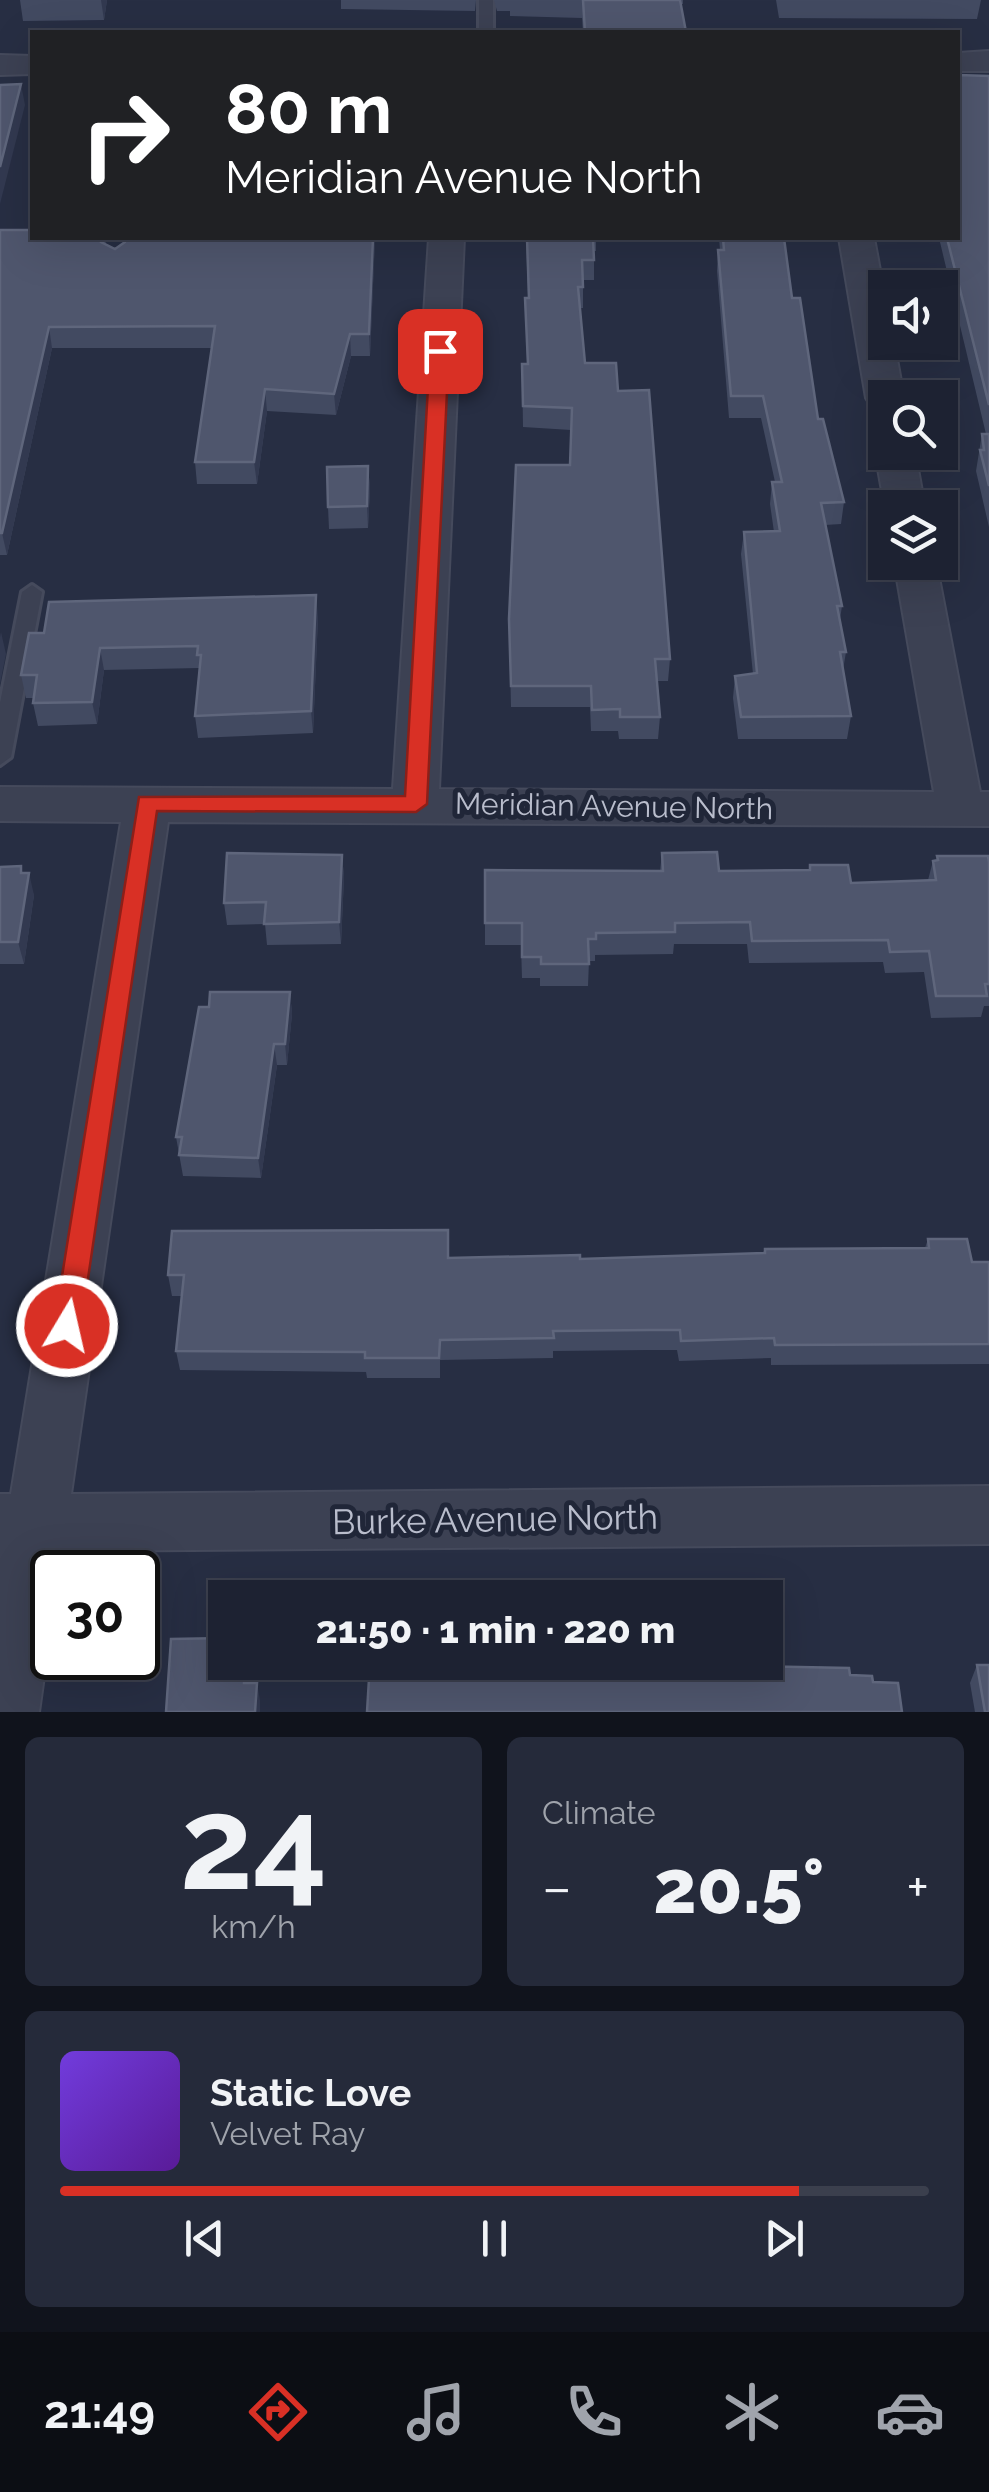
<!DOCTYPE html>
<html lang="en">
<head>
<meta charset="utf-8">
<style>
	:root { --surface:#1d2232; --page:#252a3a; --text:#f1f3f6; --muted:#a0a4ac; --line:#3b3f4d; --accent:#d93025 }
	body { margin:0; font-family:Raleway,sans-serif; background:var(--page); color:var(--text); height:100vh; display:flex; flex-direction:column; font-size:38px; white-space:nowrap }
	* { box-sizing:border-box; margin:0 }
	p { font-size:32px; color:var(--muted) }
	.icon { flex:none; width:55px; height:55px; fill:none; stroke:currentColor; stroke-width:2; stroke-linecap:round; stroke-linejoin:round }
	.map { position:relative; height:1712px; overflow:hidden }
	.side { display:flex; flex-direction:column; gap:25px; padding:25px; background:#10131c; flex:1 }
	.side>* { flex:none }
	.hud { position:absolute; left:30px; top:30px; width:930px; height:210px; border-radius:0px; box-shadow:0 10px 40px #0002,0 0 0 2px var(--line); background:#202124; color:#fff; overflow:hidden }
	.tools { position:absolute; left:868px; top:270px; display:grid; gap:20px }
	.tools a { display:grid; place-items:center; width:90px; height:90px; border-radius:0px; background:var(--surface); box-shadow:0 10px 40px #0002,0 0 0 2px var(--line); font-size:50px }
	.speed { position:absolute; left:30px; top:1550px; display:flex; gap:20px; font-size:50px; font-weight:700; text-align:center }
	.speed>* { display:grid; place-content:center; width:130px; height:130px; border-radius:50%; background:var(--surface); box-shadow:0 10px 40px #0002,0 0 0 2px var(--line); line-height:1 }
	.speed .limit { border:5px solid #111; border-radius:15px; background:#fff; color:#111 }
	.pin { position:absolute; display:grid; place-items:center; width:85px; height:85px; color:#fff; margin:-42px; border-radius:20px; box-shadow:0 5px 15px #0006 }
	.me { position:absolute; width:110px; margin:-55px; rotate:9deg; stroke-linejoin:round; filter:drop-shadow(0 0 8px #0008) }
	.turn { display:flex; align-items:center; gap:35px; height:210px; padding:0 30px; font-size:45px }
	.turn .icon { width:130px; height:130px; stroke-width:2.5 }
	.turn b { display:block; font-size:70px; line-height:85px }
	.big { font-size:75px; font-weight:800; line-height:1.1 }
	.side .tile { flex:1; display:flex; flex-direction:column; justify-content:center; gap:15px; min-width:0; padding:0 35px; border-radius:15px; background:var(--page) }
	.side .dial { align-items:center; gap:0 }
	.dial b { font-size:130px; line-height:1 }
	.song { display:flex; align-items:center; gap:30px }
	.cover { width:120px; height:120px; border-radius:15px; background:linear-gradient(135deg,hsl(260 70% 55%),hsl(270 70% 35%)) }
	.played { height:10px; border-radius:5px; background:linear-gradient(90deg,var(--accent) 85%,var(--line) 85%) }
	.keys { display:flex; justify-content:space-around; direction:ltr }
	.heat { display:flex; justify-content:space-between; align-items:center; font-size:55px; direction:ltr }
	.side .tiles { flex:1; display:grid; gap:25px; grid-template-columns:1fr 1fr }
	.tile:last-child { grid-column:span 2 }
	.trip { position:absolute; left:208px; top:1580px; width:575px; height:100px; border-radius:0px; background:var(--surface); box-shadow:0 10px 40px #0002,0 0 0 2px var(--line); font-weight:800; line-height:100px; text-align:center }
	.menu { display:flex; height:160px; justify-content:space-around; align-items:center; background:#0c0e14; color:var(--muted) }
	.menu .icon { width:70px; height:70px }
	.menu .active { color:var(--accent) }
	.menu b { font-size:45px; color:var(--text) }
	.map>svg:first-child { display:block }
	.lines { fill:none; stroke-linecap:round; stroke-linejoin:round }
	.lane-casing { stroke:#454a5c; stroke-width:6 }
	.street-casing { stroke:#454a5c; stroke-width:4 }
	.lane { fill:#3c4153; fill-rule:evenodd }
	.street { fill:#3c4153; fill-rule:evenodd }
	.wall { fill:#424a61 }
	.shaded-wall { fill:#323950 }
	.building { fill:#4f566d; stroke:#5f667c; stroke-width:2.5 }
	.route { fill:#d93025; stroke:#8d1f18; stroke-width:2.5 }
	.labels { text-anchor:middle; dominant-baseline:central; stroke-width:10; stroke-linejoin:round; paint-order:stroke }
	.street-label { font-size:30px; fill:#b9bdcc; stroke:#202638 }
	.near-street-label { font-size:35px; fill:#b9bdcc; stroke:#202638 }
</style>
</head>
<body>
<div class="map">
<svg width="989" height="1712" viewBox="0 0 989 1712">
	<rect width="100%" height="100%" fill="#272e43"/>
	<g class="lines">
		<defs>
			<g id="lane">
				<rect x="479" y="0" width="14" height="32"/>
				<path d="M32,585L42,592L11,757L0,765V703L22,592Z"/>
			</g>
			<g id="street">
				<path d="M989,51V71H958V53Z"/>
				<path d="M0,55L32,56V74L0,75Z"/>
				<path d="M429,238H464L439,789L934,792L894,562H936L980,792H989V826L168,822L71,1494L989,1486V1544L62,1551L59,1572H52V1619L39,1712H0V1494H11L121,822L0,821V787L393,789Z"/>
				<path d="M839,238H874L885,297V342H894L904,398H885V410L871,406L866,398Z"/>
				<path d="M885,442V452H915L925,508H885L875,452Z"/>
			</g>
		</defs>
		<use href="#lane" class="lane-casing"/>
		<use href="#street" class="street-casing"/>
		<use href="#lane" class="lane"/>
		<use href="#street" class="street"/>
	</g>
	<g class="wall">
		<path d="M20,0H107L104,20L23,21Z"/>
		<path d="M341,0H476L475,11L341,9Z"/>
		<path d="M494,0H683V4H681L686,32H583L582,18L510,16V11H497Z"/>
		<path d="M776,0H981L977,19L779,18Z"/>
		<path d="M989,76V527L976,471L982,434H986L939,238H958Z"/>
		<path d="M0,230L32,238H105L106,244L115,249L125,242L126,238H375L370,356H351L336,415L267,411L257,484H197L195,462L212,348H52L7,555H0Z"/>
		<path d="M526,238H596V251H594V280H583V308H580L585,363L618,391L670,659L668,681H657L660,717L658,739H619L618,731H591L590,707H511L509,619L570,465L571,430L523,427L522,364H527L525,298H528Z"/>
		<path d="M719,238H784L792,298L818,419L844,502L841,524L825,525L842,606L840,619L846,652L843,670L851,716L847,739H738L733,698L735,676L753,674L741,554L744,532H774L770,504L772,482H775L761,418H729L717,271L718,250H720Z"/>
		<path d="M368,466L370,488L368,528L329,529L328,507Z"/>
		<path d="M318,617L313,733L198,738L195,716L199,668L104,670L97,724L38,726L33,703L34,698H26L21,675L44,633Z"/>
		<path d="M662,853L719,871L809,870L810,865L851,883L928,880L933,861L936,860L937,856L989,862V1006H984L981,1017L931,1018L924,972L885,973L883,962L749,963L747,944H674L673,954L595,955V961H589L588,986H540V978H522L521,945H485V870L660,871Z"/>
		<path d="M342,855L344,877L341,944L267,945L265,924L227,925L224,903Z"/>
		<path d="M0,867L23,873L34,895L24,964H0Z"/>
		<path d="M290,992L292,1014L287,1065H277L261,1178L183,1176L176,1137L209,1007Z"/>
		<path d="M928,1239L972,1262H989V1364L771,1365V1358L679,1361L677,1350H648L553,1351V1358L440,1360V1378H367L366,1372L180,1370L176,1351L182,1296H172L168,1275L764,1253L765,1249L925,1248Z"/>
		<path d="M977,1665L989,1712H975L970,1683Z"/>
	</g>
	<g class="shaded-wall">
		<path d="M101,0H107L104,20Z"/>
		<path d="M21,84L25,105L0,204V167Z"/>
		<path d="M373,238H375L370,356L369,334Z"/>
		<path d="M49,327L52,348L7,555L2,533Z"/>
		<path d="M350,334L351,356L336,415L334,394Z"/>
		<path d="M265,389L267,411L257,484L254,462Z"/>
		<path d="M368,466L370,488L368,528L367,506Z"/>
		<path d="M316,595L318,617L313,733L311,711Z"/>
		<path d="M1,632L6,654L0,684V637Z"/>
		<path d="M100,648L104,670L97,724L92,702Z"/>
		<path d="M342,855L344,877L341,944L339,922Z"/>
		<path d="M21,866L26,888L29,873L34,895L24,964L18,942Z"/>
		<path d="M290,992L292,1014L287,1065L285,1044Z"/>
		<path d="M274,1044L277,1065L261,1178L258,1158Z"/>
		<path d="M245,1662H249L248,1700L244,1683Z"/>
		<path d="M257,1683L260,1700V1712H255Z"/>
	</g>
	<g class="building">
		<path d="M583,0H680L686,32H585Z"/>
		<path d="M958,75L989,76V405L947,238H958Z"/>
		<path d="M21,84L0,167V85Z"/>
		<path d="M0,230H32V238H102L101,242L115,249L125,242L126,238H373L369,334H350L334,394L265,389L254,462H195L215,326L49,327L2,533H0Z"/>
		<path d="M527,238H593L594,260H582L583,287H578L585,363H616L618,391L649,390L670,659H655L660,717H620V709L592,710L591,686H511L509,619L516,465H570L572,408L523,406L522,364H528L525,298H529Z"/>
		<path d="M723,238H784L792,298H800L818,419H823L844,502L821,503L842,606H837L846,652H840L851,716L741,717L735,676L757,673L744,532L780,531L772,482H782L763,396H731L718,250H724Z"/>
		<path d="M982,434H989V486L980,450H984Z"/>
		<path d="M368,466L367,506L328,507L327,467Z"/>
		<path d="M316,595L311,711L195,716L201,655H197L198,646L100,648L92,702L33,703L37,675H21L29,633H44L49,602Z"/>
		<path d="M717,852L719,871L810,870V865H848L851,883L936,880L933,861L938,860L937,856H988L989,862V984H985L987,996H936L929,951L890,952L888,940L752,941L750,922L675,923V932L596,933V939H588L589,964H541V957H522V923H485V870L663,871L662,853Z"/>
		<path d="M227,853L342,855L339,922L264,924L266,902L224,903Z"/>
		<path d="M21,866V873H29L18,942H0V867Z"/>
		<path d="M210,992H290L285,1044H274L258,1158L179,1155L182,1137H176L199,1007H209Z"/>
		<path d="M448,1230V1258L580,1255V1259L765,1253V1249L929,1248L928,1239H967L972,1262H989V1344L775,1345L774,1338L681,1341L680,1330H650L553,1331L554,1338L440,1340L439,1358H365V1352L176,1351L184,1275H168L172,1231Z"/>
		<path d="M225,1638V1662H245L244,1683H257L255,1712H166L171,1639Z"/>
		<path d="M370,1662H747L748,1666L849,1668L850,1675L872,1676L873,1682L898,1683L902,1712H367Z"/>
		<path d="M977,1665H989V1712H985Z"/>
	</g>
	<path class="route" d="M440,345L449,351L427,804L416,812L157,811L81,1326L77,1334L67,1338L58,1334L54,1326L139,797L405,796L430,351Z"/>
	<g class="labels">
		<g class="street-label">
			<text transform="translate(614 806) rotate(1)">Meridian Avenue North</text>
		</g>
		<g class="near-street-label">
			<text transform="translate(495 1519) rotate(-1)">Burke Avenue North</text>
		</g>
	</g>
</svg>
<div class="tools">
<a><svg class="icon" aria-label="sound" viewBox="0 0 24 24"><path d="M4 9h4l5-4v14l-5-4H4zM17 9q2 3 0 6"/></svg></a>
<a><svg class="icon" aria-label="search" viewBox="0 0 24 24"><circle cx="10" cy="10" r="6"/><path d="M15 15l6 6"/></svg></a>
<a><svg class="icon" aria-label="layers" viewBox="0 0 24 24"><path d="M12 4l9 5-9 5-9-5zM3 14l9 5 9-5"/></svg></a>
</div>
<div class="speed"><div class="limit">30</div></div>
<div class="pin" style="left:440px;top:351px;background:#d93025"><svg class="icon" aria-label="arrive" viewBox="0 0 24 24"><path d="M6 21V4h12l-3 4 3 4H6"/></svg></div>
<svg class="me" style="left:67px;top:1326px" viewBox="-20 -20 40 40"><circle r="17" fill="#d93025" stroke="#fff" stroke-width="3"/><path d="M0-11L8 9 0 5-8 9z" fill="#fff"/></svg>
<div class="trip">21:50 · 1 min · 220 m</div>
<div class="hud">
<div class="turn"><svg class="icon" aria-label="right" viewBox="0 0 24 24"><path d="M7 20v-9h11M14 6l5 5-5 5"/></svg><div><b>80 m</b>Meridian Avenue North</div></div>
</div>
</div>
<section class="side">
<div class="tiles">
<div class="tile dial"><b>24</b><p>km/h</p></div>
<div class="tile"><p>Climate</p>
<div class="heat"><a>−</a><b class="big">20.5°</b><a>+</a></div>
</div>
<div class="tile">
<div class="song"><i class="cover"></i><div><b>Static Love</b><p>Velvet Ray</p></div></div>
<div class="played"></div>
<div class="keys"><svg class="icon" aria-label="previous" viewBox="0 0 24 24"><path d="M18 5L8 12l10 7zM5 5v14"/></svg><svg class="icon" aria-label="pause" viewBox="0 0 24 24"><path d="M8 5v14M16 5v14"/></svg><svg class="icon" aria-label="next" viewBox="0 0 24 24"><path d="M6 5l10 7-10 7zM19 5v14"/></svg></div>
</div>
</div>
</section>
<nav class="menu">
<b>21:49</b>
<svg class="icon active" aria-label="directions" viewBox="0 0 24 24"><path d="M12 3l9 9-9 9-9-9zM9 14v-3h6M13 9l2 2-2 2"/></svg>
<svg class="icon" aria-label="music" viewBox="0 0 24 24"><path d="M9 18V5l10-2v13"/><circle cx="6" cy="18" r="3"/><circle cx="16" cy="16" r="3"/></svg>
<svg class="icon" aria-label="phone" viewBox="0 0 24 24"><path d="M5 4h4l2 5-3 2q2 4 5 5l2-3 5 2v4C11 20 4 13 5 4z"/></svg>
<svg class="icon" aria-label="climate" viewBox="0 0 24 24"><path d="M12 3v18M4 7l16 10M4 17L20 7"/></svg>
<svg class="icon" aria-label="car" viewBox="0 0 24 24"><path d="M5 17H2v-5l4-1 3-4h7l3 4 3 1v5h-3M9 17h6M6 11h13"/><circle cx="7" cy="17" r="2"/><circle cx="17" cy="17" r="2"/></svg>
</nav>
</body>
</html>
